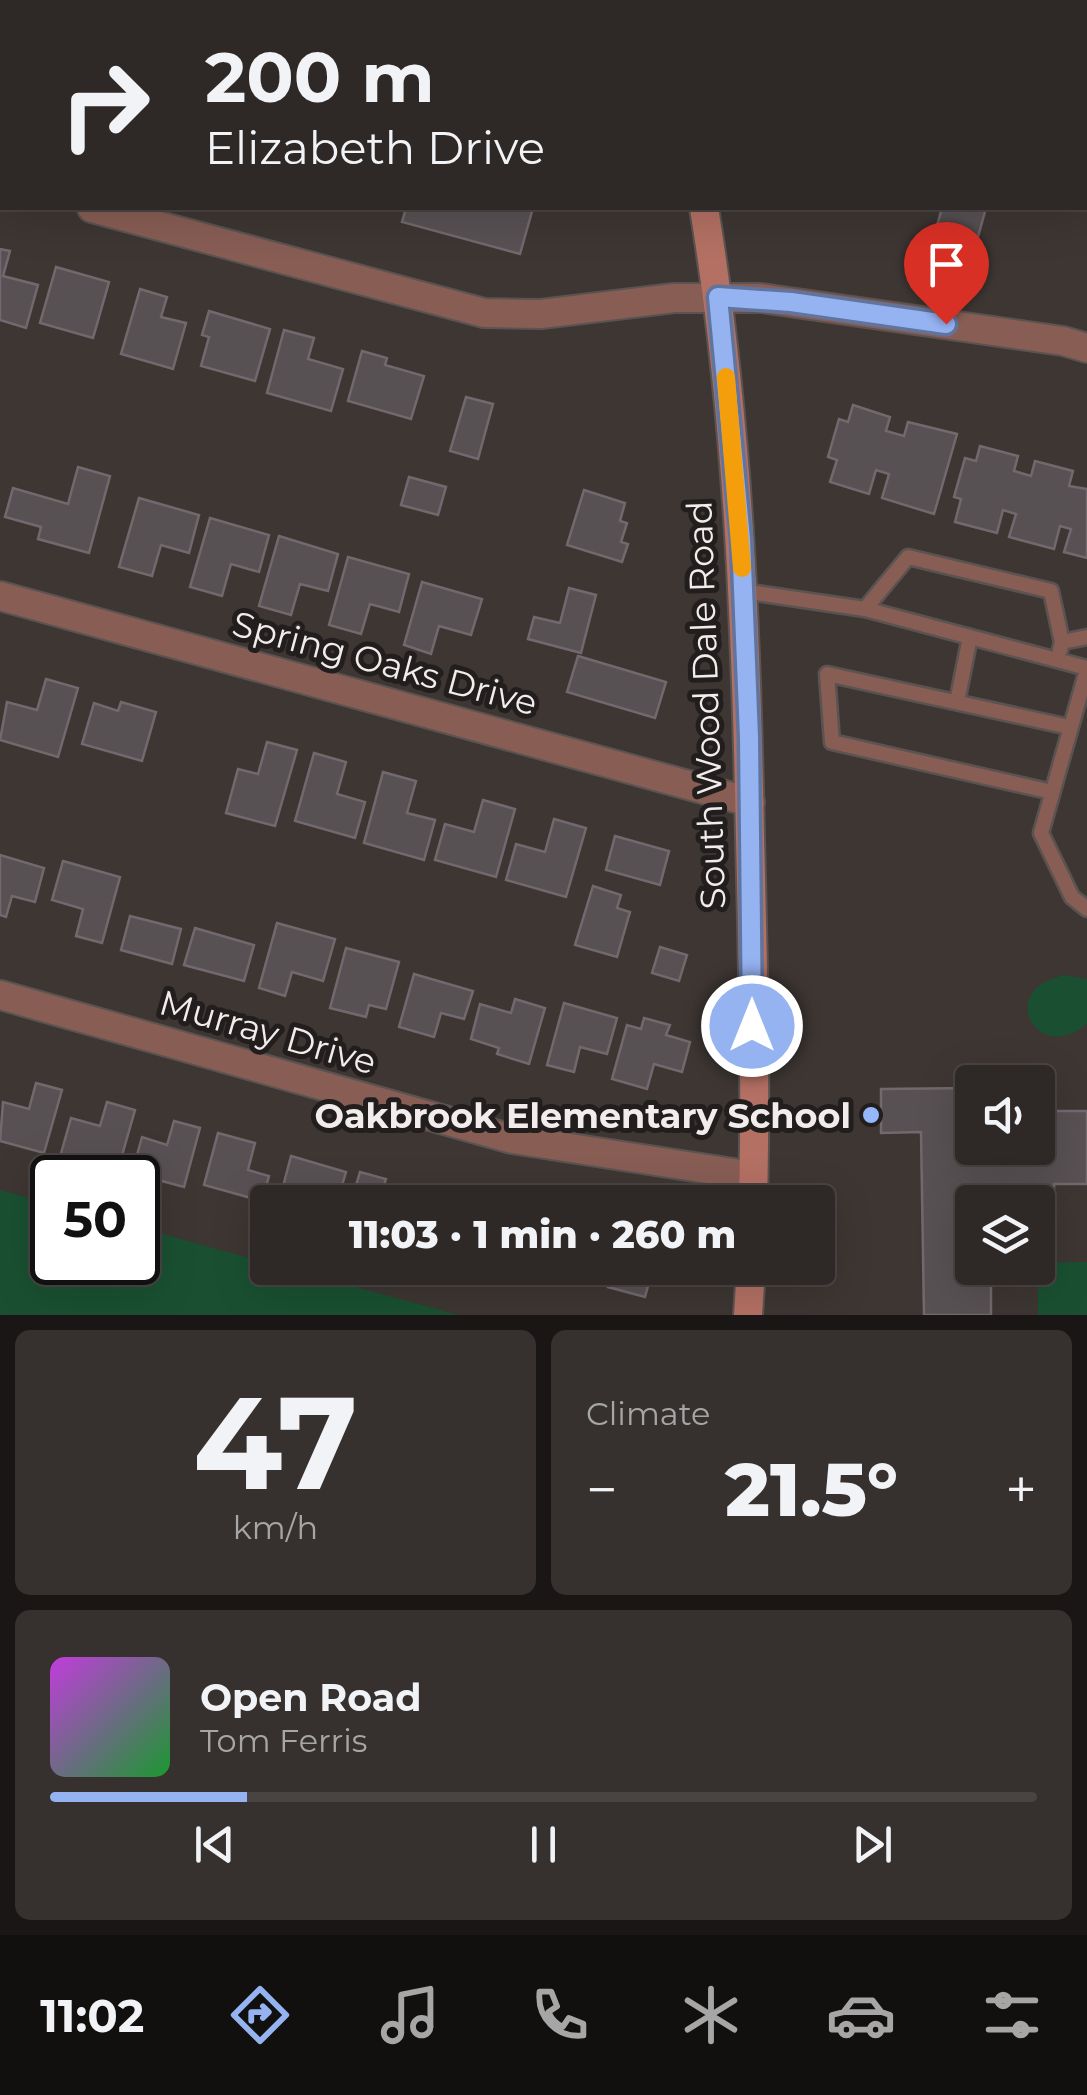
<!DOCTYPE html>
<html lang="en">
<head>
<meta charset="utf-8">
<style>
	:root { --surface:#2e2826; --page:#36302e; --text:#f1f3f6; --muted:#a7a6a7; --line:#494443; --accent:#95b2f1 }
	body { margin:0; font-family:Montserrat,sans-serif; background:var(--page); color:var(--text); height:100vh; display:flex; flex-direction:column; font-size:38px; white-space:nowrap }
	* { box-sizing:border-box; margin:0 }
	p { font-size:32px; color:var(--muted) }
	.icon { flex:none; width:55px; height:55px; fill:none; stroke:currentColor; stroke-width:2; stroke-linecap:round; stroke-linejoin:round }
	.map { position:relative; height:1315px; overflow:hidden }
	.side { display:flex; flex-direction:column; gap:15px; padding:15px; background:#191615; flex:1 }
	.side>* { flex:none }
	.top-card { position:absolute; left:0px; top:0px; width:1088px; height:210px; box-shadow:0 10px 40px #0002,0 0 0 2px var(--line); background:#2e2826; color:var(--text); overflow:hidden }
	.buttons { position:absolute; left:955px; top:1065px; display:grid; gap:20px }
	.buttons a { display:grid; place-items:center; width:100px; height:100px; border-radius:10px; background:var(--surface); box-shadow:0 10px 40px #0002,0 0 0 2px var(--line); font-size:50px }
	.speed { position:absolute; left:30px; top:1155px; display:flex; gap:20px; font-size:50px; font-weight:700; text-align:center }
	.speed>* { display:grid; place-content:center; width:130px; height:130px; border-radius:50%; background:var(--surface); box-shadow:0 10px 40px #0002,0 0 0 2px var(--line); line-height:1 }
	.speed .limit { border:5px solid #111; border-radius:15px; background:#fff; color:#111 }
	.pin { position:absolute; display:grid; place-items:center; width:85px; height:85px; color:#fff; margin:-102px -42px; border-radius:50% 50% 50% 0; rotate:-45deg; box-shadow:0 0 10px #0007 }
	.pin .icon { rotate:45deg }
	.me { position:absolute; width:110px; margin:-55px; rotate:0deg; stroke-linejoin:round; filter:drop-shadow(0 0 8px #0008) }
	.turn { display:flex; align-items:center; gap:35px; height:210px; padding:0 40px; font-size:45px }
	.turn .icon { width:130px; height:130px; stroke-width:2.5 }
	.turn b { display:block; font-size:70px; line-height:85px }
	.big { font-size:75px; font-weight:800; line-height:1.1 }
	.side .widget { flex:1; display:flex; flex-direction:column; justify-content:center; gap:15px; min-width:0; padding:0 35px; border-radius:15px; background:var(--page) }
	.side .dial { align-items:center; gap:0 }
	.dial b { font-size:130px; line-height:1 }
	.song { display:flex; align-items:center; gap:30px }
	.cover { width:120px; height:120px; border-radius:15px; background:linear-gradient(135deg,hsl(290 70% 55%),hsl(130 70% 35%)) }
	.played { height:10px; border-radius:5px; background:linear-gradient(90deg,var(--accent) 20%,var(--line) 20%) }
	.keys { display:flex; justify-content:space-around; direction:ltr }
	.heat { display:flex; justify-content:space-between; align-items:center; font-size:55px; direction:ltr }
	.side .tiles { flex:1; display:grid; gap:15px; grid-template-columns:1fr 1fr }
	.widget:last-child { grid-column:span 2 }
	.trip { position:absolute; left:250px; top:1185px; width:585px; height:100px; border-radius:10px; background:var(--surface); box-shadow:0 10px 40px #0002,0 0 0 2px var(--line); font-weight:800; line-height:100px; text-align:center }
	.menu { display:flex; height:160px; justify-content:space-around; align-items:center; background:#12100f; color:var(--muted) }
	.menu .icon { width:70px; height:70px }
	.menu .current { color:var(--accent) }
	.menu b { font-size:45px; color:var(--text) }
	.map>svg:first-child { display:block }
	.green { fill:#1a5031 }
	.building { fill:#585154; stroke:#71696d; stroke-width:2.5 }
	.lines { fill:none; stroke-linecap:round; stroke-linejoin:round }
	.service-casing { stroke:#5a5351; stroke-width:19 }
	.minor-casing { stroke:#5a5351; stroke-width:32 }
	.secondary-casing { stroke:#5a5351; stroke-width:32 }
	.service { stroke:#875d54; stroke-width:14 }
	.minor { stroke:#875d54; stroke-width:28 }
	.secondary { stroke:#b37063; stroke-width:28 }
	.route-casing { stroke:#61749d; stroke-width:25 }
	.route { stroke:#95b2f1; stroke-width:18 }
	.slow { stroke:#f59e0b; stroke-width:18 }
	.poi-dot { fill:#94b7fd; stroke:#211e1d; stroke-width:4 }
	.labels { text-anchor:middle; dominant-baseline:central; stroke-width:10; stroke-linejoin:round; paint-order:stroke }
	.street-label { font-size:35px; fill:#f2edec; stroke:#211e1d }
	.poi-label { font-size:35px; font-weight:bold; fill:#f2edec; stroke:#211e1d; text-anchor:end }
</style>
</head>
<body>
<div class="map">
<svg width="1087" height="1315" viewBox="0 0 1087 1315">
	<rect width="100%" height="100%" fill="#3d3633"/>
	<g class="green">
		<path d="M1063,975L1087,979V1024C1043,1060 1008,1009 1040,985C1046,980 1056,978 1063,975Z"/>
		<path d="M0,1190L52,1204V1262H138V1227L267,1263L268,1268H285L459,1315H0Z"/>
		<path d="M1087,1262V1315H1038V1263Z"/>
	</g>
	<g class="building">
		<path d="M912,0H985L983,2Z"/>
		<path d="M0,31L2,32V93H0Z"/>
		<path d="M406,208H533L520,254L402,222Z"/>
		<path d="M942,208H986L964,287L923,275Z"/>
		<path d="M0,249L10,251L3,276L38,285L26,328L0,320Z"/>
		<path d="M56,267L109,282L93,338L40,323Z"/>
		<path d="M140,289L167,297L161,317L186,323L173,369L121,354Z"/>
		<path d="M209,311L270,329L255,381L201,366L209,337L202,335Z"/>
		<path d="M284,330L314,338L308,359L343,369L331,411L267,393Z"/>
		<path d="M362,351L387,358L385,365L424,376L411,419L348,401Z"/>
		<path d="M466,397L493,404L478,459L450,451Z"/>
		<path d="M853,405L890,417L886,431L904,436L908,422L957,434L934,514L882,498L889,474L876,470L869,494L830,482L837,460L828,457L839,419L848,422Z"/>
		<path d="M980,446L1018,456L1014,471L1031,476L1035,461L1073,471L1069,486L1087,489V558L1064,552L1071,529L1060,526L1054,549L1009,537L1016,514L1003,510L997,533L955,522L961,499L954,497L965,458L976,461Z"/>
		<path d="M78,467L110,476L89,553L38,539L41,527L5,517L13,488L68,504Z"/>
		<path d="M409,477L446,487L438,515L401,505Z"/>
		<path d="M584,490L625,503L620,521L627,523L621,542L628,544L622,562L567,545Z"/>
		<path d="M139,498L199,515L189,553L161,545L152,576L119,567Z"/>
		<path d="M210,518L269,535L259,572L231,564L222,596L190,587Z"/>
		<path d="M279,536L338,554L328,591L300,584L291,615L259,606Z"/>
		<path d="M348,557L409,574L399,612L370,604L361,634L329,625Z"/>
		<path d="M422,582L482,599L471,635L439,626L431,654L404,645Z"/>
		<path d="M569,588L596,595L581,653L528,639L534,617L560,623Z"/>
		<path d="M578,656L666,682L655,718L567,692Z"/>
		<path d="M46,679L78,688L58,757L0,740L7,702L37,710Z"/>
		<path d="M121,702L156,712L142,761L82,744L94,703L118,711Z"/>
		<path d="M267,742L297,750L275,826L226,813L238,769L258,774Z"/>
		<path d="M314,753L346,762L337,794L365,802L355,838L295,821Z"/>
		<path d="M383,772L416,781L407,813L435,820L424,860L364,843Z"/>
		<path d="M483,800L515,809L496,877L435,860L445,824L474,832Z"/>
		<path d="M554,819L586,828L566,897L506,880L516,844L545,852Z"/>
		<path d="M615,836L669,851L660,885L606,870Z"/>
		<path d="M0,855L44,868L35,902L12,896L6,917L0,915Z"/>
		<path d="M63,861L120,877L102,943L76,936L83,909L52,900Z"/>
		<path d="M593,886L621,895L617,908L630,912L617,957L575,945Z"/>
		<path d="M130,916L181,929L172,964L121,950Z"/>
		<path d="M277,923L335,939L323,981L292,972L285,996L259,988Z"/>
		<path d="M195,928L254,945L244,981L184,965Z"/>
		<path d="M660,947L687,955L679,981L652,973Z"/>
		<path d="M346,948L399,962L386,1009L369,1005L366,1017L330,1008Z"/>
		<path d="M414,974L473,991L464,1019L441,1013L434,1037L399,1027Z"/>
		<path d="M515,999L545,1008L529,1064L497,1054L499,1048L471,1039L480,1004L511,1013Z"/>
		<path d="M564,1003L617,1018L607,1054L580,1047L574,1072L547,1065Z"/>
		<path d="M644,1018L670,1025L666,1035L690,1042L682,1072L654,1064L647,1089L612,1079L627,1025L641,1029Z"/>
		<path d="M36,1083L62,1090L44,1153L0,1141L3,1102L29,1109Z"/>
		<path d="M972,1088V1148H1038V1111H1087V1184H1054L1055,1227H1038V1202H972V1268H991V1315H924L921,1132L881,1133V1089Z"/>
		<path d="M107,1102L135,1110L117,1173L89,1165L85,1178L56,1171L71,1118L100,1126Z"/>
		<path d="M174,1121L200,1128L184,1187L132,1173L142,1137L167,1145Z"/>
		<path d="M218,1133L255,1143L248,1170L269,1176L262,1201L204,1185Z"/>
		<path d="M291,1156L346,1172L337,1202H311L281,1194Z"/>
		<path d="M360,1172L386,1179L382,1191L417,1202H351Z"/>
		<path d="M515,1268H549L547,1277Z"/>
		<path d="M609,1268H653L645,1297L608,1287L613,1269Z"/>
	</g>
	<g class="lines">
		<defs>
			<g id="service">
				<path d="M743,591L865,609L1087,668"/>
				<path d="M865,609L908,557L1051,591L1062,642"/>
				<path d="M1060,650L1062,642L1087,637"/>
				<path d="M1087,670L1041,833L1072,897L1087,909"/>
				<path d="M957,702L970,637"/>
				<path d="M1052,792L832,742L827,674L1069,727"/>
			</g>
			<g id="minor">
				<path d="M0,182L2,183"/>
				<path d="M92,208L484,313L541,314L674,298H761L1063,341L1087,348"/>
				<path d="M0,596L750,802"/>
				<path d="M0,995L512,1139L753,1176"/>
			</g>
			<g id="secondary">
				<path d="M682,0V2"/>
				<path d="M704,208C738,416 746,626 750,837C753,959 756,1081 753,1202"/>
				<path d="M748,1315L751,1268"/>
			</g>
		</defs>
		<use href="#service" class="service-casing"/>
		<use href="#minor" class="minor-casing"/>
		<use href="#secondary" class="secondary-casing"/>
		<use href="#service" class="service"/>
		<use href="#minor" class="minor"/>
		<use href="#secondary" class="secondary"/>
	</g>
	<g class="lines">
		<defs>
			<path id="route" d="M752,1026L749,737L741,539L718,297L791,302L946,324"/>
		</defs>
		<use href="#route" class="route-casing"/>
		<use href="#route" class="route"/>
		<path class="slow" d="M726,377L742,568"/>
	</g>
	<circle class="poi-dot" cx="871" cy="1115" r="10"/>
	<g class="labels">
		<g class="street-label">
			<text transform="translate(385 663) rotate(15)">Spring Oaks Drive</text>
			<text transform="translate(706 705) rotate(-92)">South Wood Dale Road</text>
			<text transform="translate(268 1032) rotate(16)">Murray Drive</text>
		</g>
		<g class="poi-label">
			<text x="851" y="1115">Oakbrook Elementary School</text>
		</g>
	</g>
</svg>
<div class="buttons">
<a><svg class="icon" aria-label="sound" viewBox="0 0 24 24"><path d="M4 9h4l5-4v14l-5-4H4zM17 9q2 3 0 6"/></svg></a>
<a><svg class="icon" aria-label="layers" viewBox="0 0 24 24"><path d="M12 4l9 5-9 5-9-5zM3 14l9 5 9-5"/></svg></a>
</div>
<div class="speed"><div class="limit">50</div></div>
<div class="pin" style="left:946px;top:324px;background:#d93025"><svg class="icon" aria-label="arrive" viewBox="0 0 24 24"><path d="M6 21V4h12l-3 4 3 4H6"/></svg></div>
<svg class="me" style="left:752px;top:1026px" viewBox="-20 -20 40 40"><circle r="17" fill="#95b2f1" stroke="#fff" stroke-width="3"/><path d="M0-11L8 9 0 5-8 9z" fill="#fff"/></svg>
<div class="trip">11:03 · 1 min · 260 m</div>
<div class="top-card">
<div class="turn"><svg class="icon" aria-label="right" viewBox="0 0 24 24"><path d="M7 20v-9h11M14 6l5 5-5 5"/></svg><div><b>200 m</b>Elizabeth Drive</div></div>
</div>
</div>
<section class="side">
<div class="tiles">
<div class="widget dial"><b>47</b><p>km/h</p></div>
<div class="widget"><p>Climate</p>
<div class="heat"><a>−</a><b class="big">21.5°</b><a>+</a></div>
</div>
<div class="widget">
<div class="song"><i class="cover"></i><div><b>Open Road</b><p>Tom Ferris</p></div></div>
<div class="played"></div>
<div class="keys"><svg class="icon" aria-label="previous" viewBox="0 0 24 24"><path d="M18 5L8 12l10 7zM5 5v14"/></svg><svg class="icon" aria-label="pause" viewBox="0 0 24 24"><path d="M8 5v14M16 5v14"/></svg><svg class="icon" aria-label="next" viewBox="0 0 24 24"><path d="M6 5l10 7-10 7zM19 5v14"/></svg></div>
</div>
</div>
</section>
<nav class="menu">
<b>11:02</b>
<svg class="icon current" aria-label="directions" viewBox="0 0 24 24"><path d="M12 3l9 9-9 9-9-9zM9 14v-3h6M13 9l2 2-2 2"/></svg>
<svg class="icon" aria-label="music" viewBox="0 0 24 24"><path d="M9 18V5l10-2v13"/><circle cx="6" cy="18" r="3"/><circle cx="16" cy="16" r="3"/></svg>
<svg class="icon" aria-label="phone" viewBox="0 0 24 24"><path d="M5 4h4l2 5-3 2q2 4 5 5l2-3 5 2v4C11 20 4 13 5 4z"/></svg>
<svg class="icon" aria-label="climate" viewBox="0 0 24 24"><path d="M12 3v18M4 7l16 10M4 17L20 7"/></svg>
<svg class="icon" aria-label="car" viewBox="0 0 24 24"><path d="M5 17H2v-5l4-1 3-4h7l3 4 3 1v5h-3M9 17h6M6 11h13"/><circle cx="7" cy="17" r="2"/><circle cx="17" cy="17" r="2"/></svg>
<svg class="icon" aria-label="filters" viewBox="0 0 24 24"><path d="M4 7h16M4 17h16"/><circle cx="9" cy="7" r="2"/><circle cx="15" cy="17" r="2"/></svg>
</nav>
</body>
</html>
